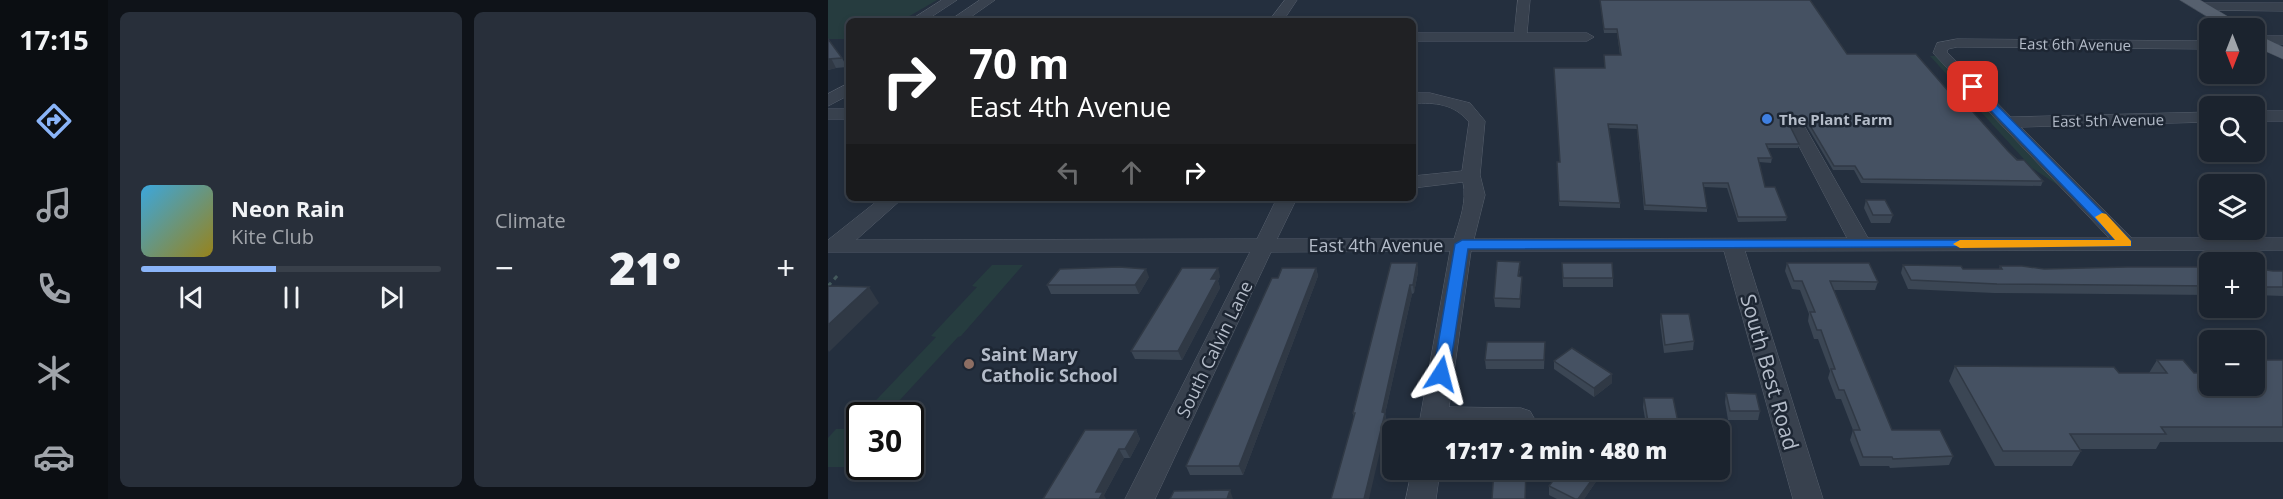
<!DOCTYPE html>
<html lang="en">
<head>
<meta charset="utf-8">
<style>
	:root { --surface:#1b232e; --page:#282f3a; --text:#f1f3f6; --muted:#a0a4aa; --line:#39404a; --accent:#8ab4f8 }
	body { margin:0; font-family:"Open Sans",sans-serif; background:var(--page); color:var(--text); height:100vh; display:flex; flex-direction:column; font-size:22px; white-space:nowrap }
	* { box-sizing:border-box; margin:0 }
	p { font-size:20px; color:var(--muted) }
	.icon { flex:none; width:33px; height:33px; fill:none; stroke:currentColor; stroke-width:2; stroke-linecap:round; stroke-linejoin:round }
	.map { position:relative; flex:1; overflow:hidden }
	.side { display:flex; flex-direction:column; gap:12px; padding:12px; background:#0f1319; width:720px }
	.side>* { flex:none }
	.banner { position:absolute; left:18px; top:18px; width:570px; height:183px; border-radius:9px; box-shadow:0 3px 9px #0003,0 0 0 2px var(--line); background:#202124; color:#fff; overflow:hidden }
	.needle { width:39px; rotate:180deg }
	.fabs { position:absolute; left:1371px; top:18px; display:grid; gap:12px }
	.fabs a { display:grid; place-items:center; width:66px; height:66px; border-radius:9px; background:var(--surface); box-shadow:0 3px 9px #0003,0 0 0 2px var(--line); font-size:30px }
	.speed { position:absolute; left:18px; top:402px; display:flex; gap:12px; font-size:30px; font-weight:700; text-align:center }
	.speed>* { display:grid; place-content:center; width:78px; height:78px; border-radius:50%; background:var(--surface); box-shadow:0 3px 9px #0003,0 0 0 2px var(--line); line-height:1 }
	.speed .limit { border:3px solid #111; border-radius:9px; background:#fff; color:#111 }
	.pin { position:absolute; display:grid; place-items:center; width:51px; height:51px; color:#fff; margin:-26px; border-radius:12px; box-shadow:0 3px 9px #0006 }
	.me { position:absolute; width:66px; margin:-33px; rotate:9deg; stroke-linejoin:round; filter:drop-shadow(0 0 4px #0008) }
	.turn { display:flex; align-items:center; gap:21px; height:126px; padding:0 24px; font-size:27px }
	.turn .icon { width:78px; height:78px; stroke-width:2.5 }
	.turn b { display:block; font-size:42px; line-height:51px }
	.lanes { display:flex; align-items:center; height:57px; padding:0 24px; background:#0003; justify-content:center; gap:30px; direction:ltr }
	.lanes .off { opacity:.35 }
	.big { font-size:45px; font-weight:800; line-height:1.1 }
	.side .tile { flex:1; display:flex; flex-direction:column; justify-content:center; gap:9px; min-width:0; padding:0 21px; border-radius:9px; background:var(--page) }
	.song { display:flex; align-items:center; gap:18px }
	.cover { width:72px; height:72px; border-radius:9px; background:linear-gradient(135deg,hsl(200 70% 55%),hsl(50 70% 35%)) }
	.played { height:6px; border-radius:3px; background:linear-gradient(90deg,var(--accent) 45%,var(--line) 45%) }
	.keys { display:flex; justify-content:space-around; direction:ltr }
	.heat { display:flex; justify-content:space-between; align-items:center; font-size:33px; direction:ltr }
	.side .tiles { flex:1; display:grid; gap:12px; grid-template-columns:repeat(2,1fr) }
	.trip { position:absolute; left:554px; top:420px; width:348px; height:60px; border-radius:9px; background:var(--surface); box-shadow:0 3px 9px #0003,0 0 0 2px var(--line); font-weight:800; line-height:60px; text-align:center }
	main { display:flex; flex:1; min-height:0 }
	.dock { display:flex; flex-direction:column; width:108px; justify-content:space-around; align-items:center; background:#0b0e12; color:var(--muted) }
	.dock .icon { width:42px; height:42px }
	.dock .on { color:var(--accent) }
	.dock b { font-size:27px; color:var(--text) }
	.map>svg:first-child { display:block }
	.green { fill:#263c3f }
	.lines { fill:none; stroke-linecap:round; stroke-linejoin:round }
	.minor-casing { stroke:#565f6c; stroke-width:1 }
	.major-casing { stroke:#414a57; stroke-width:1 }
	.path { stroke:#44595c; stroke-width:3; stroke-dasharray:4.5 4.5; stroke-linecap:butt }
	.minor { fill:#38414e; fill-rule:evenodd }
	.major { fill:#56606e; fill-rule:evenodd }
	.wall { fill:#3b4654 }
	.shaded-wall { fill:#303945 }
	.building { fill:#455162; stroke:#303945; stroke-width:1.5 }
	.route { fill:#1a73e8; stroke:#114b97; stroke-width:1.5 }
	.slow { fill:#f59e0b }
	.shop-dot { fill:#3f7fe0; stroke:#1d2633; stroke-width:2 }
	.education-dot { fill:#8d6e63; stroke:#1d2633; stroke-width:2 }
	.labels { text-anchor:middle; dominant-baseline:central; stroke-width:5; stroke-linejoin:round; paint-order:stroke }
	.far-street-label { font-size:15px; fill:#b4bcc9; stroke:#1d2633 }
	.far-poi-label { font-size:15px; font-weight:bold; fill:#b4bcc9; stroke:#1d2633; text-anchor:start }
	.street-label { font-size:18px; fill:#b4bcc9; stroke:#1d2633 }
	.poi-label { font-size:18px; font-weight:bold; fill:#b4bcc9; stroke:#1d2633; text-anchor:start }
	.near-street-label { font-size:21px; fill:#b4bcc9; stroke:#1d2633 }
</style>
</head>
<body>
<main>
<nav class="dock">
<b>17:15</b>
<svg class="icon on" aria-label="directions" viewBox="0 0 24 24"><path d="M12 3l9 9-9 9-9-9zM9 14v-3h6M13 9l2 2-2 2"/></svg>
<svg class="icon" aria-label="music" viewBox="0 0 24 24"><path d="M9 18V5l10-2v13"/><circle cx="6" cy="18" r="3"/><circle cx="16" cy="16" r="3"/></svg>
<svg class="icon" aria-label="phone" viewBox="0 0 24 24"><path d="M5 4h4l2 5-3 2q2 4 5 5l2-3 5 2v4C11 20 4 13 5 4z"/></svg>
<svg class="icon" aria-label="climate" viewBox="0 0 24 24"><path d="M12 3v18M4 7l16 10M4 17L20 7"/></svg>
<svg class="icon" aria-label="car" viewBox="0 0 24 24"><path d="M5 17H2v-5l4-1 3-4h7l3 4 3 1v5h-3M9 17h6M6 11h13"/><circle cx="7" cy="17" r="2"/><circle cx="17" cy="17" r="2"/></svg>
</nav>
<section class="side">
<div class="tiles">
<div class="tile">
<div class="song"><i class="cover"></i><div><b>Neon Rain</b><p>Kite Club</p></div></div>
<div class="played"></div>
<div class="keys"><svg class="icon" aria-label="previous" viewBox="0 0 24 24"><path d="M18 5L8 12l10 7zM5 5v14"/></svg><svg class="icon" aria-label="pause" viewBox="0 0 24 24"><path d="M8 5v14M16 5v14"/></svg><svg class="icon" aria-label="next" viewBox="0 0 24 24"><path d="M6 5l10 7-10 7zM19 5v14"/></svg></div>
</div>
<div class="tile"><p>Climate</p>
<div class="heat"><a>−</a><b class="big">21°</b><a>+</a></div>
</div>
</div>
</section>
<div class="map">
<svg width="1455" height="499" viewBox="0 0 1455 499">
	<rect width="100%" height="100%" fill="#242f3e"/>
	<g class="green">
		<path d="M0,0H109L73,21H21V39H0Z"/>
		<path d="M1102,56H1110L1248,197L1204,168Z"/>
		<path d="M164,265H195L133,336L130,337L58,415H34L108,337L103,336L149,287L144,286Z"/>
		<path d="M31,419V461L26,467H0V438L8,429H21Z"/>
	</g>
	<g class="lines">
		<defs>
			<g id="minor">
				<path d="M114,0H129L97,21H81Z"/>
				<path d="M152,0H167L137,21H121Z"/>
				<path d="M457,0H469L455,21H441Z"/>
				<path d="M690,0H702L699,33H759L766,37L759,41H585V33H686Z"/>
				<path d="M1373,3H1455V11L1369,10V4Z"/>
				<path d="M1431,36H1455V44L1426,43V37Z"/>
				<path d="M1129,39L1382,41V49L1129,47L1120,49L1119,52L1183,117L1382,112V122L1193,127L1304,238H1455V250L917,251L995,499H965L896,251H643L621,407L693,408L702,411L706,418L702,425L693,428L618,427L617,430H590L622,251L443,252L327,499H297L422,252H0V240L53,198H75L28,240L429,239L449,198H469L449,239H626C632,219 639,202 635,182L585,188V176L634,171L641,122C625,103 608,103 585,103V93H602L642,103L657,121L652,175L657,195L646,239L1019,238L961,127L969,122L977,127L1040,238H1281L1105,53L1109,43Z"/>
				<path d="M21,83V95L0,106V94Z"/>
				<rect x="0" y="109" width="21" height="10"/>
				<rect x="1426" y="111" width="29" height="10"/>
				<path d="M584,470H612L608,499H578Z"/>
			</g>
			<g id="major">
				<path d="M1352,0H1372L1419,28H1398Z"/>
				<path d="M1426,33L1455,47V59L1426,46Z"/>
			</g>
		</defs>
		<use href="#minor" class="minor-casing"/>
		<use href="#major" class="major-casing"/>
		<path class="path" d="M0,286L11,274"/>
		<use href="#minor" class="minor"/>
		<use href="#major" class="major"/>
	</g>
	<g class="wall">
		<path d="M772,0H982L1019,54L1122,93L1180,151L1215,181L1213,186L1033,183L1026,170H1005L979,126L968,120L961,125L971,144L970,148H940L944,158L943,163L931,162L937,187L959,217L958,221L910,222L899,188L876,187L879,208V212L816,210L809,129L781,128L792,203V208L731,206L729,162H732L777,68L776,55H792L789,33H776Z"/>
		<path d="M0,39L14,58L19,67L8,68L0,70Z"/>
		<path d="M1038,200L1065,215L1062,223H1043L1036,208Z"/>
		<path d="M589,263L590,272L586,293L584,294L557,414L559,422L526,417L525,413Z"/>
		<path d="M734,263L785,278V287H735Z"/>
		<path d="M959,263L1050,282L1047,290H1006L1064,430L1125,456L1121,465L1062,468L1061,466H1032L1022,440L1025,430L1013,399H1008L1000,378L1002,371L990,339H986L980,321L981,314L972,290L964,289L957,271Z"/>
		<path d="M1075,265L1135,269H1171L1172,266L1216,269L1382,267V295L1166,293L1080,289L1073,273Z"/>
		<path d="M488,268L490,276L415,475H362L358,466Z"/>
		<path d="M1426,268L1445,271H1455V296L1426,295Z"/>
		<path d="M692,270L691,276L694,277V285L692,308L667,307L666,298Z"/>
		<path d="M392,276L390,281L392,288L354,360L307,359L303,351Z"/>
		<path d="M321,277L311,294H223L219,285Z"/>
		<path d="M833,314L866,341L865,350L836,353L832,322Z"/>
		<path d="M717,342L716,369H658L657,360Z"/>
		<path d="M1329,360L1366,373L1426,386L1455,360V442H1332L1328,449H1252L1253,451L1244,466H1167L1121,381L1127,366L1291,373H1321Z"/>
		<path d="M726,361L784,374V383L766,397L726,369Z"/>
		<path d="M898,393L932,411L930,420H900L897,402Z"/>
		<path d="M816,398L851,427L850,430H819L815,407Z"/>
		<path d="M308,430L312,439L302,458H296L276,495L215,499Z"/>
		<path d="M733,470H776L756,499H729L721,495V486Z"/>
	</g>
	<g class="shaded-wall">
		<path d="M3,58L8,68L0,70V59Z"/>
		<path d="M969,116L968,120L959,126L960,122Z"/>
		<path d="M589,263L590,272L586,293L585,285Z"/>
		<path d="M390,268L392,276L390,281L392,288L354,360L350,351L383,279Z"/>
		<path d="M488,268L490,276L415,475L411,466Z"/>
		<path d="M318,269L321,277L311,294L307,285Z"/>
		<path d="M694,277V285L692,308V299Z"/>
		<path d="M582,285L584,294L557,414L559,422L541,499H536L554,412Z"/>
		<path d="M41,287L51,303L1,352L0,350V325Z"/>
		<path d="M784,374V383L766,397V388Z"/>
		<path d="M308,430L312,439L302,458L297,449Z"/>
		<path d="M291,449L296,458L276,495L278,499H271L268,492Z"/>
		<path d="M771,470H776L756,499H750Z"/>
		<path d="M402,490L405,499H399Z"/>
	</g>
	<g class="building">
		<path d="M772,0H982L1019,54H1088L1122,93H1128L1180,151L1189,160H1196L1215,181L1035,179L1027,166H1006L980,122L969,116L960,122L971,144H938L944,158H930L937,187H947L959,217H910L900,183H875L879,208L817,205L809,125L780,124L792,203L731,201L729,162H732L726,68H777L776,55H793L789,29H776Z"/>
		<path d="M0,39L14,58L0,59Z"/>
		<path d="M1038,200H1057L1065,215H1045Z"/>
		<path d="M669,261L692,262L690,276L694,277L692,299L666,298Z"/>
		<path d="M563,263H589L585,285H582L554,412L557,413L536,499H503L527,413H525Z"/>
		<path d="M734,263H784L785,278H735Z"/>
		<path d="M959,263H1041L1050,282L1002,281L1064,430H1112L1125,456L1065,459L1064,457H1035L1025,430H1032L1016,390H1011L1003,369H1007L993,330H989L982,312H987L974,281H966Z"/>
		<path d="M1075,265L1133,266L1135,269H1174L1172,266H1194L1216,269L1299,267H1382V286L1169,284L1083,280Z"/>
		<path d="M291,267L318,269L307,285H219L232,269Z"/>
		<path d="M354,268H390L383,279H389L350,351H303Z"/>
		<path d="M454,268H488L411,466H358L444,278H450Z"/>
		<path d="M1426,268L1445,271H1455V287H1426Z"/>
		<path d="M0,286L41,287L0,325Z"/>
		<path d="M833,314H861L866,341L837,345Z"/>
		<path d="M659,342H717L716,360H657Z"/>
		<path d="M744,348L784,374L766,388L726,361Z"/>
		<path d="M1329,360H1355L1366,373H1382V386H1426V360H1455V427H1333L1338,434H1242L1253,451H1175L1127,366L1286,367L1291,373H1339Z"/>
		<path d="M898,393L928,394L932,411H902Z"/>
		<path d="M816,398H845L851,427L821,428Z"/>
		<path d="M257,430H308L297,449H291L268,492H275L271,499H215Z"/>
		<path d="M666,470H698L697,499H664Z"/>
		<path d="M733,470H771L750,499H747L721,486Z"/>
		<path d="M402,490L399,499H342L346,491Z"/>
	</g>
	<path class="route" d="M1142,85H1149L1303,241V246L640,249L621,374L613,380L605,374L627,244L634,240H1287L1142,89Z"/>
	<path class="slow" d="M1274,213L1278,214L1303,241V246L1132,248L1125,244L1132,240H1287L1267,217Z"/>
	<circle class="shop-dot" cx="939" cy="119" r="6"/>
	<circle class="education-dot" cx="141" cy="364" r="6"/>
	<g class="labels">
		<g class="far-street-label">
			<text transform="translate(1247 44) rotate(1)">East 6th Avenue</text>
			<text transform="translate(1280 120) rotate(-1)">East 5th Avenue</text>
		</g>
		<g class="far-poi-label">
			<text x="951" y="119">The Plant Farm</text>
		</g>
		<g class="street-label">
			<text x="548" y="245">East 4th Avenue</text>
			<text transform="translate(386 349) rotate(-64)">South Calvin Lane</text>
		</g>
		<g class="poi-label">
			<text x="153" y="354">Saint Mary<tspan x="153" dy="21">Catholic School</tspan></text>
		</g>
		<g class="near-street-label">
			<text transform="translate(942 372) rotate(74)">South Best Road</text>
		</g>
	</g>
</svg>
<div class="fabs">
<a><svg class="needle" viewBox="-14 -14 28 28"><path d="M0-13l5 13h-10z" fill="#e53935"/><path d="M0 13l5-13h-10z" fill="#a0a4aa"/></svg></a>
<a><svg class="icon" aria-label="search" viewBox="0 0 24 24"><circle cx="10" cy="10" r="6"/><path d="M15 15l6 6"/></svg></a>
<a><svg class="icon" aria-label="layers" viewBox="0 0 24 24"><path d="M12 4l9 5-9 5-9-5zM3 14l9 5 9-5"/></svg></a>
<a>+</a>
<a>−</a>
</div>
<div class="speed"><div class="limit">30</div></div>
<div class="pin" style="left:1145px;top:87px;background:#d93025"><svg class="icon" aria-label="arrive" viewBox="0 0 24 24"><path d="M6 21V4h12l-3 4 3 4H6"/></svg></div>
<svg class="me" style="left:613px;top:374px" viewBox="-20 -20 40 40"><path d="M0-17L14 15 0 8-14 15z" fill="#1a73e8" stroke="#fff" stroke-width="4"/></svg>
<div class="trip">17:17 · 2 min · 480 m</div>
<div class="banner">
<div class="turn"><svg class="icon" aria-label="right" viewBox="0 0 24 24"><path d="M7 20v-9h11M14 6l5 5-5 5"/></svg><div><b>70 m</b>East 4th Avenue</div></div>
<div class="lanes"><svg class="icon off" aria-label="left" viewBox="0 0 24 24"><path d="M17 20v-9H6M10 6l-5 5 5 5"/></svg><svg class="icon off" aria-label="ahead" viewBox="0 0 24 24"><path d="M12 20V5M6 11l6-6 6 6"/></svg><svg class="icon" aria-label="right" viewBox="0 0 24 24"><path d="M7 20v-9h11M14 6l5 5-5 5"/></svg></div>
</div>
</div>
</main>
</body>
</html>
